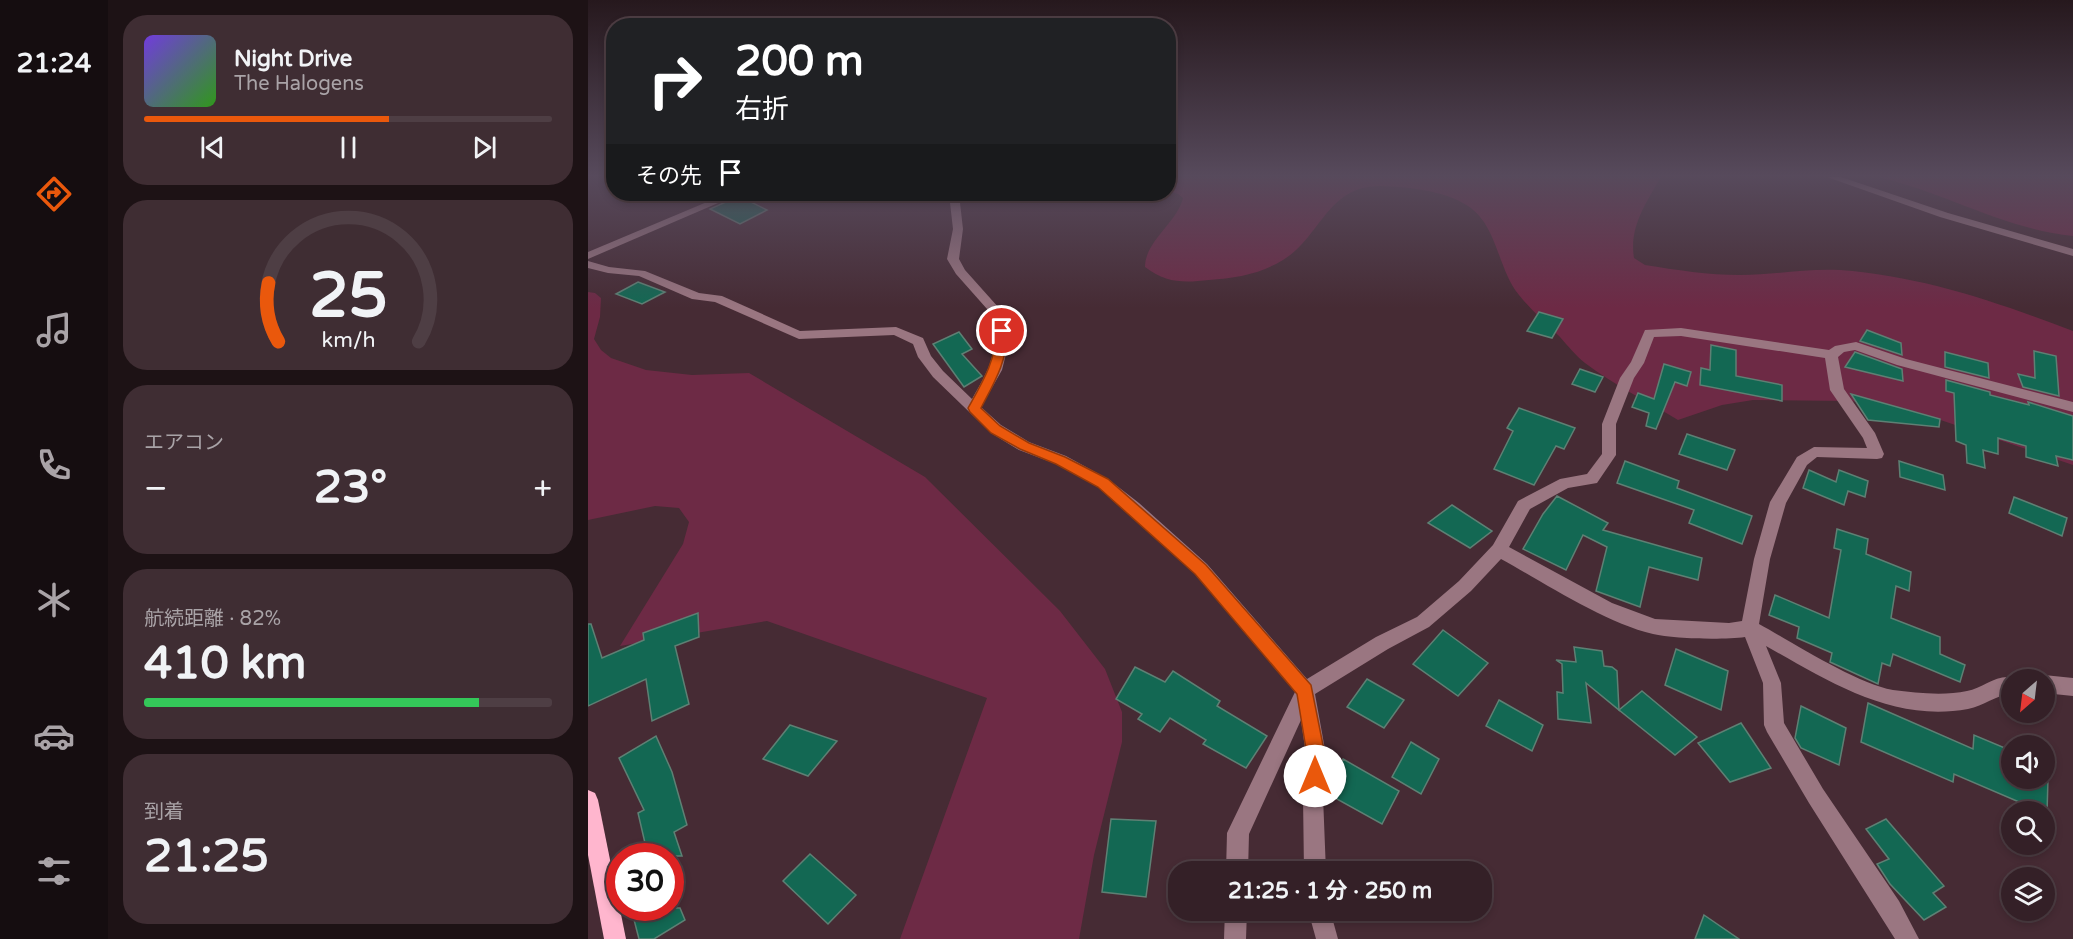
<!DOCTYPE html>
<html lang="ja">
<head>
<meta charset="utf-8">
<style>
	:root { --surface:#342027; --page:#3f2d33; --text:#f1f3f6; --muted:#a9a3a7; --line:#4e3e44; --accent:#ea580c }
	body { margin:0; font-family:"Varela Round","Noto Sans JP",sans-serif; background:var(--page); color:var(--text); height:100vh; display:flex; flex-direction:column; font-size:22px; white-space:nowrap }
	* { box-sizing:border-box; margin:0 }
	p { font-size:20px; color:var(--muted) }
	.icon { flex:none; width:33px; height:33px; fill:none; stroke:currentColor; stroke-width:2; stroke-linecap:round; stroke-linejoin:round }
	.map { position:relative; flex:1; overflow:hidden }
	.panel { display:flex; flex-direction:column; gap:15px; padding:15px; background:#1d1215; width:480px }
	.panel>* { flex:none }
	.banner { position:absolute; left:18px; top:18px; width:570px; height:183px; border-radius:24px; box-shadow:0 3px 9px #0003,0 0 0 2px var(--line); background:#202124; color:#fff; overflow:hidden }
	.needle { width:39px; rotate:208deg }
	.fabs { position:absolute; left:1413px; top:669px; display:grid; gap:12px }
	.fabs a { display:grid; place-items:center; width:54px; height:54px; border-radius:50%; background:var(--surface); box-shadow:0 3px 9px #0003,0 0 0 2px var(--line); font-size:30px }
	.speed { position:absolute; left:18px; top:843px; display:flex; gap:12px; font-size:30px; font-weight:700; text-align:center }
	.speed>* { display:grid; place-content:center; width:78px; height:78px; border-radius:50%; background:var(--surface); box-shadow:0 3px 9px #0003,0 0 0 2px var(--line); line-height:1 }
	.speed .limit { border:9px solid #d22; background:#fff; color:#111 }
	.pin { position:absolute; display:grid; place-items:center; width:51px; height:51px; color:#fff; margin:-26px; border:3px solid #fff; border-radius:50%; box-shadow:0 2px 6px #0007 }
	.me { position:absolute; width:66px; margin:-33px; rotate:0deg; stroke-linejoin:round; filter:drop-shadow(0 0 4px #0008) }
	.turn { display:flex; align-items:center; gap:21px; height:126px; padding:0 30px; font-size:27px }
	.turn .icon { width:78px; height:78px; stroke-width:2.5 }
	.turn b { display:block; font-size:42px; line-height:51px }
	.then { display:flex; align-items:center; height:57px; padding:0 30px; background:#0003; gap:12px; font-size:22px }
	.big { font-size:45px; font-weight:700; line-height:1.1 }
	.panel .tile { flex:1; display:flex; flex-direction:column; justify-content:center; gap:9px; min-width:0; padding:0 21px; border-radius:24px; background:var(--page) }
	.panel .dial { align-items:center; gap:0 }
	.dial svg { height:156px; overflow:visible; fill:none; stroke:var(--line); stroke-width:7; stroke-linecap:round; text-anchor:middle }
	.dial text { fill:var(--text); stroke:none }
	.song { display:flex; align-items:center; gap:18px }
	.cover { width:72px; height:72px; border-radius:9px; background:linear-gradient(135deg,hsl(260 70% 55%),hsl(110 70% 35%)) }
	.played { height:6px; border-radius:3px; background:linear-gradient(90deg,var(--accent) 60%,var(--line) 60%) }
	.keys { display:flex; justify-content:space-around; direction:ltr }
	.heat { display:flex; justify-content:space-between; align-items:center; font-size:33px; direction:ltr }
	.charge { height:9px; border-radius:4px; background:linear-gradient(90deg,#34c759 82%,var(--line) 0) }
	.trip { position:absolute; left:580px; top:861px; width:324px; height:60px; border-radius:24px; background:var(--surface); box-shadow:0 3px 9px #0003,0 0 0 2px var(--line); font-weight:700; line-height:60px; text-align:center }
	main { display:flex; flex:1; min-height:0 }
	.tab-bar { display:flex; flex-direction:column; width:108px; justify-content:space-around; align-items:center; background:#150d10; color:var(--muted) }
	.tab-bar .icon { width:42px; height:42px }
	.tab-bar .on { color:var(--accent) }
	.tab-bar b { font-size:27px; color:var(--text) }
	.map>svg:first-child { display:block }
	.green { fill:#6d2a45 }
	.building { fill:#136853; stroke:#5e8074; stroke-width:1.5 }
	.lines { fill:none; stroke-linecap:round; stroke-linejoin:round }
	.minor { fill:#9a7681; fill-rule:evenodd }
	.major { fill:#ffb6ce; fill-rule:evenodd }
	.route { fill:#ea580c; stroke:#983908; stroke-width:1.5 }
</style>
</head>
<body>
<main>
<nav class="tab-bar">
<b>21:24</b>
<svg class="icon on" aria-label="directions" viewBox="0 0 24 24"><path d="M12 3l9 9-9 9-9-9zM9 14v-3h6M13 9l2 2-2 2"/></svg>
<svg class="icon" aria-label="music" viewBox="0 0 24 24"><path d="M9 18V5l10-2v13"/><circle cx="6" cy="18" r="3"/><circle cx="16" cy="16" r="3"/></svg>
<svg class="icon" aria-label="phone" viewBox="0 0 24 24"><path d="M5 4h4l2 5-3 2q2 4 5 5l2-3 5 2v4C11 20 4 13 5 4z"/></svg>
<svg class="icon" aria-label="climate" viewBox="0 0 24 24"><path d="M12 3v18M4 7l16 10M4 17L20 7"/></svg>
<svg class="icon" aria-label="car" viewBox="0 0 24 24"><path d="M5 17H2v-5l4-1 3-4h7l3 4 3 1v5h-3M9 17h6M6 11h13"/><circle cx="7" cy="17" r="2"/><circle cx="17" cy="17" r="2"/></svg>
<svg class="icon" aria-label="filters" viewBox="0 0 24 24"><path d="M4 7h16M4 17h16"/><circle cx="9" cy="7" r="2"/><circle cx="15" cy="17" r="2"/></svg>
</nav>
<section class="panel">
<div class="tile">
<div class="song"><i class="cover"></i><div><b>Night Drive</b><p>The Halogens</p></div></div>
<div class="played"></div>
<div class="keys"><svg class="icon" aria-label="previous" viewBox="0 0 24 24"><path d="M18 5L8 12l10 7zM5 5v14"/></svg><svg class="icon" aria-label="pause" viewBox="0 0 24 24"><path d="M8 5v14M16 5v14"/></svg><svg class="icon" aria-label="next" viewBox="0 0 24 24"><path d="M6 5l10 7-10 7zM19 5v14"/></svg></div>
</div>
<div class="tile dial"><svg viewBox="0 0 100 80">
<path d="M14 69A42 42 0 1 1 86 69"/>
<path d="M14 69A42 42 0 0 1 9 39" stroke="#ea580c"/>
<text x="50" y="56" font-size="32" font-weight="700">25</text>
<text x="50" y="72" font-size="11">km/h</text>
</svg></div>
<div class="tile"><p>エアコン</p>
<div class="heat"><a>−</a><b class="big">23°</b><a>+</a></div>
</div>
<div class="tile"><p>航続距離 · 82%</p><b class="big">410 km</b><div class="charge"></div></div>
<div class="tile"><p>到着</p><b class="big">21:25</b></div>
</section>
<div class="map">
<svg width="1485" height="939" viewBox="0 0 1485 939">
	<rect width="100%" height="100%" fill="#462b34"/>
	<g class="green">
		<path d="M581,177H1073C1058,203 1041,227 1046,258L1057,265C1088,270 1121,275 1152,275C1186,275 1219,268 1252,270C1334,276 1409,302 1485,331V465L1329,412L1262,401L1165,400L1134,405L1090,420C1059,401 1026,385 997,363C988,356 980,346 972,337C958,323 943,310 931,295C909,268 910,226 880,206C856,190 819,187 792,186C739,186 733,237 695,260C672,274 648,278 621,280C595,283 578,283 557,267C557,241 589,223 595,198L590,194L581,191Z"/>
		<path d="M1290,177H1485V236C1416,229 1356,192 1290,177Z"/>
		<path d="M0,292L7,293L13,298L12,317L6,339L13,350L23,358L58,370L104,375L161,373L337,477L472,611L517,669L534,712V742L506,855L491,939H312L399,698L179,621L32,646L95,544L101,522L91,508L67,506L0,520Z"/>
	</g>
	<g class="building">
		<path d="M151,196L179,210L152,224L122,209Z"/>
		<path d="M50,282L77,292L54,304L28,294Z"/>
		<path d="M951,312L975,319L964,338L939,331Z"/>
		<path d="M1279,330L1313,343L1314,355L1272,341Z"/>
		<path d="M371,332L384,349L374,354L394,376L376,387L345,344Z"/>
		<path d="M1123,345L1148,350V376L1194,385V401L1112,385L1113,368L1122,370Z"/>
		<path d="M1446,351L1468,356L1471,396L1435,387L1430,374L1447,378Z"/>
		<path d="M1267,352L1314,369L1315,381L1257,367Z"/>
		<path d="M1357,352L1400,363L1401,378L1357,367Z"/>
		<path d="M1076,364L1103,372L1099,386L1087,382L1068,429L1058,426L1061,413L1044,407L1050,393L1066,399Z"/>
		<path d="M992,369L1015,377L1007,392L984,384Z"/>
		<path d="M1358,380L1402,392V395L1441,405L1440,402L1485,416V460L1468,456L1470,466L1438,457V446L1410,438V454L1395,450L1397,468L1379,463L1378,445L1368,441L1366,393L1358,391Z"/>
		<path d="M1263,394L1352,419L1351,427L1280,420Z"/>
		<path d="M931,408L987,428L976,449L968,446L946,485L906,469L925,431L919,428Z"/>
		<path d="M1099,434L1147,450L1139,470L1091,454Z"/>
		<path d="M1037,461L1091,481L1089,488L1164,516L1154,544L1101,523L1106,510L1029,483Z"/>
		<path d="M1311,461L1355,475L1357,490L1312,477Z"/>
		<path d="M1221,470L1248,482L1251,470L1280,481L1277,497L1260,491L1256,505L1215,488Z"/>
		<path d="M969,496L1020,523L1015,530L1114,558L1110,580L1061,567L1052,607L1008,591L1019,547L995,535L978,570L935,549L955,514Z"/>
		<path d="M1426,497L1479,518L1474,536L1421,513Z"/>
		<path d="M864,505L904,531L882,548L840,523Z"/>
		<path d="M1249,529L1280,539L1278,554L1323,572L1321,591L1308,586L1303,618L1352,637V654L1377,665L1372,682L1305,654L1302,666L1294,663L1290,684L1242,662L1244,653L1209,638L1211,627L1181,615L1187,595L1241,618L1253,550L1246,548Z"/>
		<path d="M110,613L111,637L87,646L101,704L64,721L58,679L0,706V624H3L14,658L56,640L55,633Z"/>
		<path d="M855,630L900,663L870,696L825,664Z"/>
		<path d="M986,647L1014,651L1016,666L1024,667L1029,671L1031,710L998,683L1003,723L970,719L969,692L975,693L974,664L968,660L988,662Z"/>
		<path d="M1088,649L1140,671L1133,710L1077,685Z"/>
		<path d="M547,667L577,682L585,671L632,701L629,706L679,736L658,768L615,744L618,740L582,718L572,732L550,719L554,714L528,699Z"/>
		<path d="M779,679L816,700L796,728L759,707Z"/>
		<path d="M1054,691L1109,737L1087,755L1031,710Z"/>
		<path d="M911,700L955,725L944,751L898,726Z"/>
		<path d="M1280,703L1385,749L1386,735L1424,751V778H1460L1459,814L1366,774L1365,782L1273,742Z"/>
		<path d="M1213,706L1258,728L1251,765L1213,748L1207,738Z"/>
		<path d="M1153,723L1183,768L1142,782L1110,743Z"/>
		<path d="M202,725L249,741L220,776L175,759Z"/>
		<path d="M68,736L84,772L99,825L86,832L94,856H60L50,813L56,810L31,758Z"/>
		<path d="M823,742L851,759L833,794L804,777Z"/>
		<path d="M755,759L811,791L794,824L738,793Z"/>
		<path d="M523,819L568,821L558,897L514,892Z"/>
		<path d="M1298,819L1356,886L1345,893L1358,907L1336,920L1302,884L1289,864L1301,859L1278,829Z"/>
		<path d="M222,854L268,895L240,924L195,881Z"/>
		<path d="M43,908H92L97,920L66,939H51Z"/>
		<path d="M1116,915L1151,939H1107Z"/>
	</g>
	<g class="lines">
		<g class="minor">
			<path d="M1239,177H1253L1360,213L1485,249V256L1352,217Z"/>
			<path d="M138,194H151L0,259V252Z"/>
			<path d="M361,194H371L375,229L371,259L377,270L419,317L420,346L414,370L393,407L413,425L441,442L478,456L520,479L551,503L619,564L719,679L788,637L829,617L871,581L905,545L930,501L972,479L999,474L1014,454V424L1032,378L1043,362L1057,330L1093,328L1241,350L1247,346L1268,342L1318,359L1485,402V412L1309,365L1267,350L1256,352L1250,357L1256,389L1287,433L1296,454L1294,458L1289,459L1229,457L1219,465L1198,503L1182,559L1171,624C1206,643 1267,683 1305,690C1328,693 1356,696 1379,691C1397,688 1412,670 1431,680H1424V694C1407,695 1396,706 1380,709C1305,723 1240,681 1178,646L1193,683L1196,723L1235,789L1311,901L1331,939H1307L1221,803L1179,732L1176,725L1175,683L1157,637C1136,640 1085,639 1065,634C1017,623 957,583 913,559L883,591L841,627L800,649L727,694L738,755L735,796L738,872H716L715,796L718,755L713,720L661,834L660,872H638L639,833L707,692L607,574L539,511L510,487L468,464L431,450L403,433L345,377L330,357L325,344L306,335L211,339L127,302L104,299L51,276L20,273L0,268V261L21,267L57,271L111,293L134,296L212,331L308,327L335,338L343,356L355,371L384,399C403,366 408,356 407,318L368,274L359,259L365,229ZM1093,336L1237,358L1242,390L1275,438L1279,448L1226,447L1209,457L1182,502L1166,559L1154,621L1141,623L1067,619L1024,603L921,547L942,509L980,488L1009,483L1028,455V424L1046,378L1056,363L1066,337Z"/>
			<path d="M1456,675L1485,678V696L1456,693V680H1449Z"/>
			<path d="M637,910H659L658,939H636Z"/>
			<path d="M720,910H742L750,939H728Z"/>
		</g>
		<path class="major" d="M0,790L7,793L10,800L38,939H16L0,855Z"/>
	</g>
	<linearGradient id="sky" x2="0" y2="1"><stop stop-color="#26181d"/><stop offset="0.57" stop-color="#574a5c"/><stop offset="1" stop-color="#574a5c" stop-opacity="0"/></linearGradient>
	<rect width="1485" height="308" fill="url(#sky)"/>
	<path class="route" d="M414,328L419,331C420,360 406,383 393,408L412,426L441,443L477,457L520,479L618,565L723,685L737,755L733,782L727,785L720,782L717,776L719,755L709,694L607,574L510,487L468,464L432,449L403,433L382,412L380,408C394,383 408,361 408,331Z"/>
</svg>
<div class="fabs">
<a><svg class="needle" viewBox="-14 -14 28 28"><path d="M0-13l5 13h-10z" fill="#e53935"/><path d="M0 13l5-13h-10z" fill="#a9a3a7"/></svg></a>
<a><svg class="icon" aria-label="sound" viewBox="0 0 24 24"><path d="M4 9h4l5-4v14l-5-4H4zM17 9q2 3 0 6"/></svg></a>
<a><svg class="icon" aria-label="search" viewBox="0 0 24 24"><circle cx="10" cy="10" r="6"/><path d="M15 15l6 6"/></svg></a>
<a><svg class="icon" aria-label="layers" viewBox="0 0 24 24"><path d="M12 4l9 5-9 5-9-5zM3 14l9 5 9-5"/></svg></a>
</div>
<div class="speed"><div class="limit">30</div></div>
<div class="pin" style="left:414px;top:331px;background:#d93025"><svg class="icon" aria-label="arrive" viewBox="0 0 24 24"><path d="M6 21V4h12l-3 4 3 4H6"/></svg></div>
<svg class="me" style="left:727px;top:776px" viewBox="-20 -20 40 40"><circle r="19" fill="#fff"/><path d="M0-13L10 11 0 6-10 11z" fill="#ea580c"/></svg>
<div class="trip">21:25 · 1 分 · 250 m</div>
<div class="banner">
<div class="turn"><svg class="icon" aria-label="right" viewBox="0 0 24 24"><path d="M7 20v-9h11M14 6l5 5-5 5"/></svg><div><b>200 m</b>右折</div></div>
<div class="then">その先<svg class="icon" aria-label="arrive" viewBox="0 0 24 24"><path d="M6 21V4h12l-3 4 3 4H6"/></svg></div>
</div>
</div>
</main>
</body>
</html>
